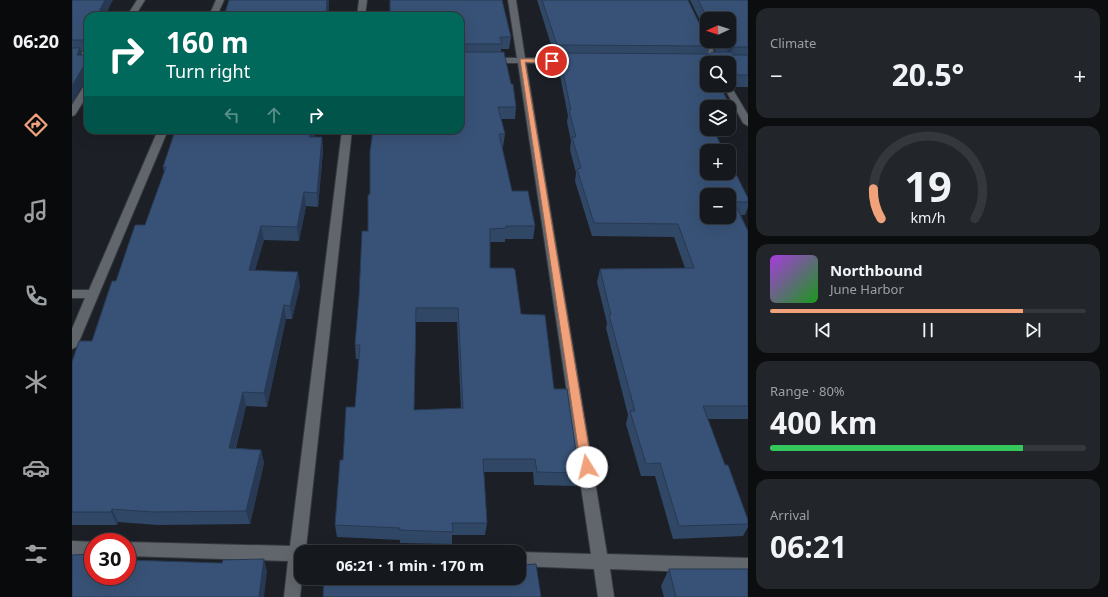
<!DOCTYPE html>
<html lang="en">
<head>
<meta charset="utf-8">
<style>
	:root { --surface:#15181c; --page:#222529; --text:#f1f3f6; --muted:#9da0a3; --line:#34373b; --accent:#f1a27b }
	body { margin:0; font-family:"Noto Sans",sans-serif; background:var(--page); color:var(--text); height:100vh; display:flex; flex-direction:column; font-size:15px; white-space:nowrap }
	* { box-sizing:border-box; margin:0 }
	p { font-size:13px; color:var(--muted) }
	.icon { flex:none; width:22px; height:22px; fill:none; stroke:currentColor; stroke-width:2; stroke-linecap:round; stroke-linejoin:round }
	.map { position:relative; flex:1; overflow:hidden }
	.side { display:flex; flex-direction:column; gap:8px; padding:8px; background:#0c0d0f; width:360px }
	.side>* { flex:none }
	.top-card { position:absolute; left:12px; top:12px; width:380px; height:122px; border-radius:12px; box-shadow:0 4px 16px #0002,0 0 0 1px var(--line); background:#00695c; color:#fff; overflow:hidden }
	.needle { width:26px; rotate:267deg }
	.buttons { position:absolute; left:628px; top:12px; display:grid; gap:8px }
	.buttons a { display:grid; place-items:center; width:36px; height:36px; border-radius:8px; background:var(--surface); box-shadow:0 4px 16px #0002,0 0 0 1px var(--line); font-size:20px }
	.speed { position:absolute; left:12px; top:533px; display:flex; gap:8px; font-size:20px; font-weight:700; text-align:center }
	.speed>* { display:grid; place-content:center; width:52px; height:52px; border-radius:50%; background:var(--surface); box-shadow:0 4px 16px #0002,0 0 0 1px var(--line); line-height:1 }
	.speed .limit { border:6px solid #d22; background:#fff; color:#111 }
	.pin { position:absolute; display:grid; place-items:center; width:34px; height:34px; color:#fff; margin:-17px; border:2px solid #fff; border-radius:50%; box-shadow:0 1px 4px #0007 }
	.me { position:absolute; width:44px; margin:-22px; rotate:351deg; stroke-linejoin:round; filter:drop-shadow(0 0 3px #0008) }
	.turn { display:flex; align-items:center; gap:14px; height:84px; padding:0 16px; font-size:18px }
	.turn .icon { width:52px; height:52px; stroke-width:2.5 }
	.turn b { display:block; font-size:28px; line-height:34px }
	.lanes { display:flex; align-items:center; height:38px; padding:0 16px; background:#0003; justify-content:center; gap:20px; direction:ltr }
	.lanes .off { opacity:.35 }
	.big { font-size:30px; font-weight:700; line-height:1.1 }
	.side .tile { flex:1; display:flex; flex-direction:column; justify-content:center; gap:6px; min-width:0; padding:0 14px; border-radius:12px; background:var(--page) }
	.side .dial { align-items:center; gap:0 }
	.dial svg { height:104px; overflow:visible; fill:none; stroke:var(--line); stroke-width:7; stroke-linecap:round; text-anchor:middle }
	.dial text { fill:var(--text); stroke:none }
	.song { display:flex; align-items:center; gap:12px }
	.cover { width:48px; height:48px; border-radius:6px; background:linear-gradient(135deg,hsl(280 70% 55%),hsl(120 70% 35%)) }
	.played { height:4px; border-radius:2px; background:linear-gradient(90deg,var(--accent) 80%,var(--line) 80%) }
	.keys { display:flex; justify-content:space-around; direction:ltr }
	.heat { display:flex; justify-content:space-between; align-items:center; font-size:22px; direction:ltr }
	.charge { height:6px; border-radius:3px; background:linear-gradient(90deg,#34c759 80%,var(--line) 0) }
	.trip { position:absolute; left:222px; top:545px; width:232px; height:40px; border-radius:12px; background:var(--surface); box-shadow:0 4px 16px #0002,0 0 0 1px var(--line); font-weight:700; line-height:40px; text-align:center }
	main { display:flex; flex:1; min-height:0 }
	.dock { display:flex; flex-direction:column; width:72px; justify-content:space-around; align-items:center; background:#080a0b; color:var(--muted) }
	.dock .icon { width:28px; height:28px }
	.dock .current { color:var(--accent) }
	.dock b { font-size:18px; color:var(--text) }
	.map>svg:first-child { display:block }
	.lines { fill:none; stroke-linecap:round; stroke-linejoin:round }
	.street-casing { stroke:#363a3f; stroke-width:2 }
	.street { fill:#61666d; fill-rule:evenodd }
	.wall { fill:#304766; fill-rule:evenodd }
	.shaded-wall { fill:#273953 }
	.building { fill:#385277; stroke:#273953; fill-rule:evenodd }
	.route { fill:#f1a27b; stroke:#9d6950 }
</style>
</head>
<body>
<main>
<nav class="dock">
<b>06:20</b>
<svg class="icon current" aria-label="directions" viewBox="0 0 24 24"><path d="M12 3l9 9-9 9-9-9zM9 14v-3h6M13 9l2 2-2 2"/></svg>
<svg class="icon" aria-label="music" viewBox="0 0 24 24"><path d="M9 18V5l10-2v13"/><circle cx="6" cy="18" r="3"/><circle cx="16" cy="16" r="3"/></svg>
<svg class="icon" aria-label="phone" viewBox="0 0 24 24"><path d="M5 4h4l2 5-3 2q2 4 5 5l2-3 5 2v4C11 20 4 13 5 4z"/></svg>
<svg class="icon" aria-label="climate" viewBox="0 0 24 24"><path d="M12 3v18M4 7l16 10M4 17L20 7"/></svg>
<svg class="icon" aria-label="car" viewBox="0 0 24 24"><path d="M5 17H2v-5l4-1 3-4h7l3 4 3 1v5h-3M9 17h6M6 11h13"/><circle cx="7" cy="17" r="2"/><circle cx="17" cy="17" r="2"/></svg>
<svg class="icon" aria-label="filters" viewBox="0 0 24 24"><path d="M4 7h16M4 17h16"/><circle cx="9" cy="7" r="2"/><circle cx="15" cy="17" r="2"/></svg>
</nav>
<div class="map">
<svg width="676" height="597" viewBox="0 0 676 597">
	<rect width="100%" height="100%" fill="#1c2026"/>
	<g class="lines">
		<defs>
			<g id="street">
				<path d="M65,0H73L63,16H55Z"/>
				<path d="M144,0H152L145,16H137Z"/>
				<path d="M287,0H295L293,16H285Z"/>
				<path d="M436,0H444L453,58H503L507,61L503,64L454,63L535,554L676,558V574L538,569L542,597H526L522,569L447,566V552L519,554L446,63H388V57L445,58Z"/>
				<path d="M627,33H633L635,41H637L647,63H639L626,35Z"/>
				<rect x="0" y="52" width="16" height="6"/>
				<path d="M16,83V94L3,115L0,116V105L13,84Z"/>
				<path d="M657,83L676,115V126L671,123L651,85H657Z"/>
				<path d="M86,130H96L6,344L4,347L0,349V329L13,298H0V290H17Z"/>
				<path d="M270,130H280L234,548L236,552H229V578H230L228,597H212L216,561L55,556V542L218,546Z"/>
				<path d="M0,541L24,542H21V555H0Z"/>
			</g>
		</defs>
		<use href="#street" class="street-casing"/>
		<use href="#street" class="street"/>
	</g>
	<g class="wall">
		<path d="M0,0L16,16V51H9L0,104Z"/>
		<path d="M257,0L256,16H152Z"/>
		<path d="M318,0L439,37L437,49H429V52L444,107L443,119H429L433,134L431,147H430L440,191L463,226L461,239H433V242H418V268L449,314L482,389L507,473L504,486L462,485L461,472H412L415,523L413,535H380V544L328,543V540L265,537L263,525L271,460L283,407L287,359H284L283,345L296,231L298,194L388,130ZM344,322H385L389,409L342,410Z"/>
		<path d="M465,0H616L638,46L636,54H638L644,52L638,41H657V19H635V35L618,0H676V87H661L657,82V63H635L654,88L652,93L660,109L657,118V107H635V129L676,198V207L673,215H669L676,231V419H635L653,465L676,520V527L671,536L601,539L583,476H569L554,424L556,415L534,328L535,323L525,282L528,269L613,268L602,237L520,236L503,181L504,173L498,150L499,141L495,122L496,116L486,65L487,57H483Z"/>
		<path d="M105,130H244L242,137H250L251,151L246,207L234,206L227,241L192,240L183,270L228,286L220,319H214L195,407L174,406L164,448L189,450L192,463L178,524L86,525L46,522L45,525H0V362L20,341L44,281L73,225L92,172L91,167Z"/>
		<path d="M597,569L676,597H592L589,586Z"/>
	</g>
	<g class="shaded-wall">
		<path d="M33,0H41L33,16H25Z"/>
		<path d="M255,0H257L256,16H254V13Z"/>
		<path d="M16,33V50L13,40Z"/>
		<path d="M661,47L657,58L652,62L656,50Z"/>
		<path d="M8,48L12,60L5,55Z"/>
		<path d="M16,59V76L0,104V86Z"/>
		<path d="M661,69L657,82V79L659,71Z"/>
		<path d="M239,130H244L238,151L237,137Z"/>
		<path d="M250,137L251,151L246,207L245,193Z"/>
		<path d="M232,192L234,206L227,241L225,227Z"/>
		<path d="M189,226L192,240L179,284L177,270Z"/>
		<path d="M226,272L228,286L220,319L218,306Z"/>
		<path d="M212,305L214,319L195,407L192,393Z"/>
		<path d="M171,392L174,406L160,461L157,448Z"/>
		<path d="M189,450L192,463L178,524L174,511Z"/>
		<path d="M40,509L46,522L45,525L39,512Z"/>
		<path d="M19,554L21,558L18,559Z"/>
		<path d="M192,559L195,572L192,597H187Z"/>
	</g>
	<g class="building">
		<path d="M0,0H33L25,16H16V33L13,40H0Z"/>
		<path d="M157,0H255L254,13H248L247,16H152Z"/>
		<path d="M318,0H430L439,37H428L430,44H389L388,46V16H318Z"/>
		<path d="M470,0H616L638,46L485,45Z"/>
		<path d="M626,0H676V47H661L656,50L651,47L648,41H657V19H636Z"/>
		<path d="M0,48H8L5,55H16V59L0,86Z"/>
		<path d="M388,52H432L439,84H441L444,107H426L433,134H427L440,191H456L463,226H434V228L418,229V268H441L443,270L449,314L473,315L482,389H495L507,473L465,472L463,459H411L415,523H380L381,532L327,530L328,528L263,525L268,460H271L274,407H283L288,345H283L287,296L290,231H296V195L298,194V151L301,130H388ZM344,308H386L391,408L342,410Z"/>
		<path d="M640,52H659L661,55H676V75H665L661,69L659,71H657V63H635V85H652L654,88H649L660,109H657V107H635V109H631L635,116V129H641L652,151H635V173H657V160L676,198V202H662L676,231V406H631L653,465H656L676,520V524L607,526L588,463L574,464L558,411H563L537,315H539L528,269L622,268L606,224L522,223L505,169L509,168L500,137H504L497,110H499L487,53L638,54ZM635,195H657V217H635Z"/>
		<path d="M105,130H239L237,137H250L245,193L232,192L225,227L189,226L177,270L226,272L218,306L212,305L192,393L171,392L157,448L189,450L174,511L81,512L40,509L39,512H0V362L7,341H20L40,281H44L63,225H73L94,167H91L103,131H105Z"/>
		<path d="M19,554L18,559H21V576H55V560L150,563L151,560L192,559L187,597H0V555Z"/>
		<path d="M464,564L469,597H251L252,578H447V565Z"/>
		<path d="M597,569H676V597H604Z"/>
	</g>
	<path class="route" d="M448,59H480L483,61L480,63L453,62L520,467L519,470L515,472L511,470L509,467Z"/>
</svg>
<div class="buttons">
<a><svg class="needle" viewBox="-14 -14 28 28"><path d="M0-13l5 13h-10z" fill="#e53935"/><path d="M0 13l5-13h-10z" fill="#9da0a3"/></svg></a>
<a><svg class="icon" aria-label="search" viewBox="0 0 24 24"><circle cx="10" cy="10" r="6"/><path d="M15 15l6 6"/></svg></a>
<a><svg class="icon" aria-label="layers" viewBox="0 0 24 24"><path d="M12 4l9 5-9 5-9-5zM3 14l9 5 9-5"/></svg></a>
<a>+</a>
<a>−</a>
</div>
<div class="speed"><div class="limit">30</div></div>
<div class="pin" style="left:480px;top:61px;background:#d93025"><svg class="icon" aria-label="arrive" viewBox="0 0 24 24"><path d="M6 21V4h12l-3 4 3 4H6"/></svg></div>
<svg class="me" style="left:515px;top:467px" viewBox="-20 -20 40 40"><circle r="19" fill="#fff"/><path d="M0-13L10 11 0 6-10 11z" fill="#f1a27b"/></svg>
<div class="trip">06:21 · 1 min · 170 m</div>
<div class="top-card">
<div class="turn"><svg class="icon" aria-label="right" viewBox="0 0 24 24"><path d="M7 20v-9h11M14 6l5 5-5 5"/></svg><div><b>160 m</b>Turn right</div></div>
<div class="lanes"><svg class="icon off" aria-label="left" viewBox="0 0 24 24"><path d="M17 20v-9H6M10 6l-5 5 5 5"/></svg><svg class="icon off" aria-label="ahead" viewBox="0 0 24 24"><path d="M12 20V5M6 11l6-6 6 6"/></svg><svg class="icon" aria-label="right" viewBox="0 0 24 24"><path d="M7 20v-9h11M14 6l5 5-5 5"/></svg></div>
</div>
</div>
<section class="side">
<div class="tile"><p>Climate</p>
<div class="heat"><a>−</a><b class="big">20.5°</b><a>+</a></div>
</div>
<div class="tile dial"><svg viewBox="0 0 100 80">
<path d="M14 69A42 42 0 1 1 86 69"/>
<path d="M14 69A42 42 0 0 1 8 46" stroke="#f1a27b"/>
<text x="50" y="56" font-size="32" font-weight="700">19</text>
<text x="50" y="72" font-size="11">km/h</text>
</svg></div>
<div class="tile">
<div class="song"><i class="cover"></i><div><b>Northbound</b><p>June Harbor</p></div></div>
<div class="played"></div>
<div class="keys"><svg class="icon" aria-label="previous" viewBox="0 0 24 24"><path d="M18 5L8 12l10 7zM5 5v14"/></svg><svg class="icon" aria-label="pause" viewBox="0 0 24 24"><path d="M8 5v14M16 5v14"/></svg><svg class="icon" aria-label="next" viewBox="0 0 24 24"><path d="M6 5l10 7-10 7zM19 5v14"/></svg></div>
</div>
<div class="tile"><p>Range · 80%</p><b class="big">400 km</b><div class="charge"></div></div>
<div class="tile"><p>Arrival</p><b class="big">06:21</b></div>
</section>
</main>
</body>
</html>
